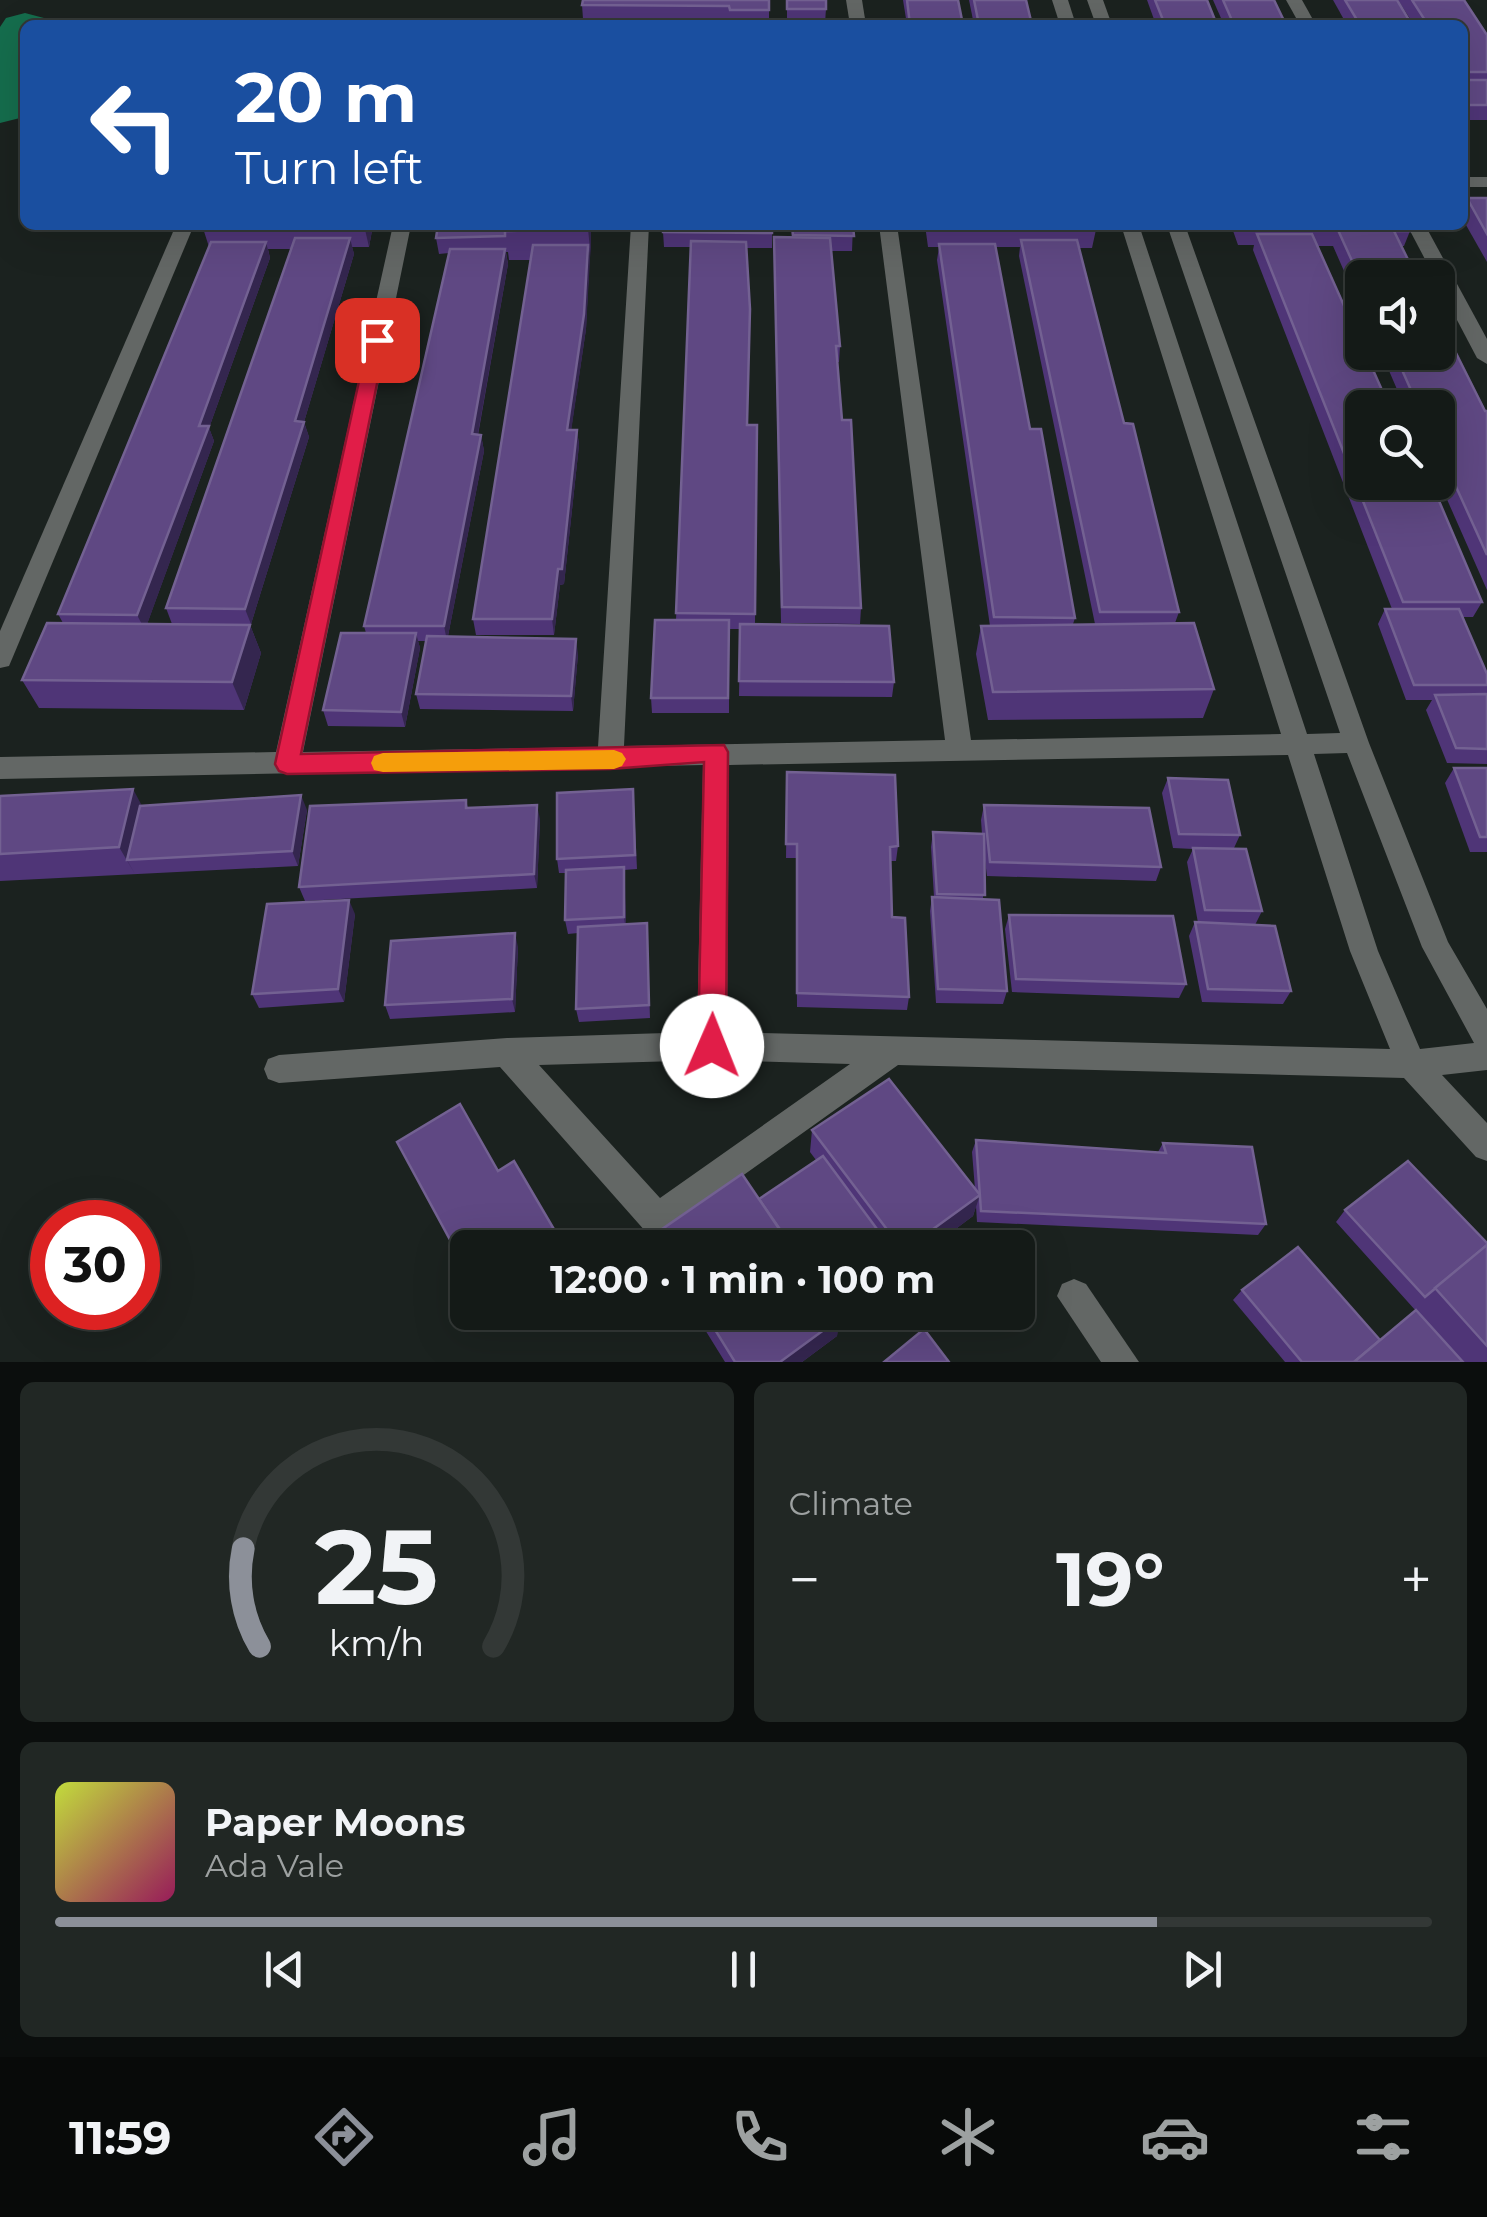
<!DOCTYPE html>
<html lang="en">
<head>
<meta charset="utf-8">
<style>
	:root { --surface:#141a17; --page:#212724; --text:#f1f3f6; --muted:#9da1a1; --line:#333836; --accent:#8c9099 }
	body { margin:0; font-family:Montserrat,sans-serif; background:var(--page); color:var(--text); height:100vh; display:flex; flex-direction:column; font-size:38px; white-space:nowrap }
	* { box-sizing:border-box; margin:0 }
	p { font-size:32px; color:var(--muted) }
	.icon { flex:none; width:55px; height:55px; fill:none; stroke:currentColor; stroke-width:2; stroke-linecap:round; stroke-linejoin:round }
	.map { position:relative; height:1362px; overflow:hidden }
	.drawer { display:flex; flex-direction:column; gap:20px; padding:20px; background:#0b0e0d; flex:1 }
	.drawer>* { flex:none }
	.top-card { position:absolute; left:20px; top:20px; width:1448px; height:210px; border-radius:15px; box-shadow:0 10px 40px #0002,0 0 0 2px var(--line); background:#1a4fa0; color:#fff; overflow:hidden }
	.fabs { position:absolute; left:1345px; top:260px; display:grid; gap:20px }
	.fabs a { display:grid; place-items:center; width:110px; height:110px; border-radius:15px; background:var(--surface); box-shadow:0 10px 40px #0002,0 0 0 2px var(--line); font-size:50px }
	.speed { position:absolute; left:30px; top:1200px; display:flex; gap:20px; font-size:50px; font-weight:700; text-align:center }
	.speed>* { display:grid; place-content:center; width:130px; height:130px; border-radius:50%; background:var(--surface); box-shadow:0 10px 40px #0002,0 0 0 2px var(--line); line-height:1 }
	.speed .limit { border:15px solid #d22; background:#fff; color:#111 }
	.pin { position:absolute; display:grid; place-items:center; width:85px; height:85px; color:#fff; margin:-42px; border-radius:20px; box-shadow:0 5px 15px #0006 }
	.me { position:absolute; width:110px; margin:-55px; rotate:1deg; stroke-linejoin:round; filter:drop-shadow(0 0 8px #0008) }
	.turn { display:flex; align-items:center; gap:35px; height:210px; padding:0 50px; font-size:45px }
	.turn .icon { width:130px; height:130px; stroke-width:2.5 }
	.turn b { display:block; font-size:70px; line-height:85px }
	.big { font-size:75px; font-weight:700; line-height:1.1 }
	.drawer .tile { flex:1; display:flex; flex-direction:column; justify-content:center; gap:15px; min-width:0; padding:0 35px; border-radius:15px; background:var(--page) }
	.drawer .dial { align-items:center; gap:0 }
	.dial svg { height:260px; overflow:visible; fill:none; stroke:var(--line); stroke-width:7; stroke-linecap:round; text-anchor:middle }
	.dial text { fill:var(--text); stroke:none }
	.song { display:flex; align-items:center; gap:30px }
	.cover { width:120px; height:120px; border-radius:15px; background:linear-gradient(135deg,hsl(70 70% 55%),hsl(330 70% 35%)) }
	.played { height:10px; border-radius:5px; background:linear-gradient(90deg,var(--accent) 80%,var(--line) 80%) }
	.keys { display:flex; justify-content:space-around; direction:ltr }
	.heat { display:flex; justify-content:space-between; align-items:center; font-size:55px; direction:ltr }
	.drawer .tiles { flex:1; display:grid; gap:20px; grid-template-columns:1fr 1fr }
	.tile:last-child { grid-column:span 2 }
	.trip { position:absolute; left:450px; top:1230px; width:585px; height:100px; border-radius:15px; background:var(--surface); box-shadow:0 10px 40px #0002,0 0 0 2px var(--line); font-weight:700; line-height:100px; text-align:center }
	.dock { display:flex; height:160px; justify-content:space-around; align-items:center; background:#080a09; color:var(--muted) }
	.dock .icon { width:70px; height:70px }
	.dock .on { color:var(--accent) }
	.dock b { font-size:45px; color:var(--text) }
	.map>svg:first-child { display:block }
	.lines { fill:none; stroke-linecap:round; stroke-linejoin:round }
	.canal { fill:#156d4d; fill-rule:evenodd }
	.street { fill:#636765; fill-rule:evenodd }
	.wall { fill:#4f3577; fill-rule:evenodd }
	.shaded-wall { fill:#34264f }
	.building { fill:#5f4883; stroke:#736192; stroke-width:2.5 }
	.route { fill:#e11d48; stroke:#92132f; stroke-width:2.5 }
	.slow { fill:#f59e0b }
</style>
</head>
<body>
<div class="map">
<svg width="1487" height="1362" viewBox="0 0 1487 1362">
	<rect width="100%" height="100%" fill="#1b221f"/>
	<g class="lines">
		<path class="canal" d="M25,13L44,18L49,25H25V111L20,118L0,123V27L6,18Z"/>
		<g class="street">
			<path d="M846,0H862L866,25H850Z"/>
			<path d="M1052,0H1068L1076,25H1060Z"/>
			<path d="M1087,0H1103L1112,25H1096Z"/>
			<path d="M1286,0H1302L1316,25H1300Z"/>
			<rect x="1462" y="177" width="25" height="10"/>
			<path d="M176,225H194L12,659L9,666L0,668V631Z"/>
			<path d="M393,225H411L303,752L598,747L631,225H649L624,746L945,740L879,225H897L971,740L1281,734L1121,225H1139L1307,734L1340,733L1167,225H1185L1369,743L1448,942L1487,1009V1070L1442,1075L1487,1123V1161L1476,1157L1404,1078L898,1065L658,1236L646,1232L500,1067L279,1083L268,1079L264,1069L268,1059L279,1055L507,1038L697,1032L703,765L0,779V757L276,752ZM1347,753L1422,947L1474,1043L1420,1049L1378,951L1314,754ZM1288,755L1350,951L1390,1049L727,1032L729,765ZM712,1060L850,1064L660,1198L539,1065Z"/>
			<path d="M1407,225H1425L1487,339V364L1477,358Z"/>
			<path d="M1074,1279L1086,1284L1139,1362H1101L1057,1296L1062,1284Z"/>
		</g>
	</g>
	<g class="wall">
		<path d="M769,0V25L730,24L729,20L583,19L582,5Z"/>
		<path d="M787,0L826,9L825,23H787Z"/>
		<path d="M903,0H958L963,25H907Z"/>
		<path d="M969,0H1026L1032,25H974Z"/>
		<path d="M1147,0H1207L1217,25H1156Z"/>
		<path d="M1213,0H1274L1286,25H1224Z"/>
		<path d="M1333,0H1397L1412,25H1347Z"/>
		<path d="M1398,0H1464L1487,35V120H1462V25H1414Z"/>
		<path d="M1467,198H1487V262L1462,218V208Z"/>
		<path d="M202,225H373L369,247H352L354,254L304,422L309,437L251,624H172L166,608L292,249H268L270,258L209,428L214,441L147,624L250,625L261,653L244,710L39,708L22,680L63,623L58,614L209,247Z"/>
		<path d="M438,225H591L586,329L571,430H577L579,445L564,584L560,585L554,635H476L473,619L531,260H509L508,252H506L508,264L478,435H481L484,451L448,636L578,654L573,711L420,709L416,694L426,641H418L420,648L405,727L328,726L323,710L366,633L364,626L449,253L439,254L436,238Z"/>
		<path d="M772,225V248H747V425H757L755,624L894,682L892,697L739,696L740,629H729V713H652L651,698L676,620L691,247H664L663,232Z"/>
		<path d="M791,225H853L852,251H831L840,346L839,362H837L842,420L861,608L860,624L781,623L774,253L792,238Z"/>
		<path d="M925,225H1097L1092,248H1079L1124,423L1179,612L1175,623L1214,689L1203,718L988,720L976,654L981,626H990L937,260L939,247H928ZM995,247H1020L1019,256L1095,624H1073L1075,618L1030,429Z"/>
		<path d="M1231,225H1407L1410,231L1404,246H1402L1362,278V312L1333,246H1318L1390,408L1482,602L1473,617H1463L1487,674V764L1447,763L1426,710L1432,700H1406L1378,624L1385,609H1392L1253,250L1254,245H1238Z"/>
		<path d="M1381,352H1438L1485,411H1487V590L1438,479V408H1405Z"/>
		<path d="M1454,768H1487V852H1470L1445,783Z"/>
		<path d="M787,772L898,846L896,861H890L892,917L909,997L907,1010L797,1007L796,858H786Z"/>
		<path d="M1168,778L1240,835L1234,848L1262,911L1255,925L1291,991L1283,1004L1202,1002L1189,936L1195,922L1198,923L1187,862L1193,849L1173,848L1162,793Z"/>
		<path d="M0,796L142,806L307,810L298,866L0,881Z"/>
		<path d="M466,800L468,808L540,819L537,888L305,901L299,887Z"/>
		<path d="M634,804L637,869L624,870L626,924L647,923L650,1018L579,1022L576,1009L578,933L568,934L565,920L566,873H559L557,859Z"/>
		<path d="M984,805L1161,867L1156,881L987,876L984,853L983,899L1007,991L1003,1004L936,1003L930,911L932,897H934L931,847L933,832L982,834L981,820Z"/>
		<path d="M355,914L344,1002L259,1008L252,994Z"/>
		<path d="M1009,915L1186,984L1179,998L1012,992L1005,929Z"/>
		<path d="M518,947L515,1012L390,1019L385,1005Z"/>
		<path d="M812,1130L975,1189L972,1152L976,1140L1158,1152L1163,1143L1266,1224L1258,1235L977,1222L976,1206L973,1216L930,1248H656L655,1234L759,1199L816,1160L810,1152Z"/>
		<path d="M1345,1210L1487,1243V1362H1285L1233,1300L1242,1290L1380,1340L1416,1311L1336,1222Z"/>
		<path d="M694,1312H843L839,1316L837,1336L802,1362H725Z"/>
	</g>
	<g class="shaded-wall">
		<path d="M364,225H373L369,247Z"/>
		<path d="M588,225H591V258L588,229Z"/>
		<path d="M350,238L354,254L304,422L309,437L251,624L245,609L295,421Z"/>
		<path d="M266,242L270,258L209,428L214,441L145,630L137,615L199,426Z"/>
		<path d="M588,245L590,260L586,329L569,446L567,430Z"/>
		<path d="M505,249L508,264L475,450L472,434Z"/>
		<path d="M577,430L579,445L564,584L560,585L554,635L552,619Z"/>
		<path d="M481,435L484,451L447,641L444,626Z"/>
		<path d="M250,625L261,653L244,710L232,682Z"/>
		<path d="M416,633L420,648L405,727L401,712Z"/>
		<path d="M576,639L578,654L573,711L571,696Z"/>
		<path d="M133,789L148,817L127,860L135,874L119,847Z"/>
		<path d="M301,795L307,810L298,866L292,851Z"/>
		<path d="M537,805L540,819L537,888L534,874Z"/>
		<path d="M624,867L625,881L626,931L624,917Z"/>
		<path d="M349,900L355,914L344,1002L338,989Z"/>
		<path d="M515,933L518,947L515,1012L512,999Z"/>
		<path d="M980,1195L973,1216L930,1248H907Z"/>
		<path d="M489,1312H508L493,1322Z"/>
		<path d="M840,1318L837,1336L802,1362H780Z"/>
	</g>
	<g class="building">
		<path d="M583,0H769V10H730L729,6L582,5Z"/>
		<rect x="787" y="0" width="39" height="9"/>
		<path d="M907,0H958L963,25H910Z"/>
		<path d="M974,0H1026L1032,25H979Z"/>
		<path d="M1155,0H1207L1217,25H1165Z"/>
		<path d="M1223,0H1274L1286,25H1234Z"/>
		<path d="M1345,0H1397L1412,25H1360Z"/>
		<path d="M1412,0H1464L1487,35V72H1462V25H1428Z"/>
		<rect x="1462" y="80" width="25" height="25"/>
		<path d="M1467,198H1487V234Z"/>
		<path d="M438,225H505V236L436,238Z"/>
		<path d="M505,225H588V229L505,231Z"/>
		<path d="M663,225H772V233L663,232Z"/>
		<path d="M792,225H853L854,236L793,235Z"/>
		<path d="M1241,225H1407L1410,231H1394L1417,278H1362V283L1338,230H1243Z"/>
		<path d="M1257,234H1312L1362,346V352H1365L1390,408H1362V482H1431L1482,602H1403Z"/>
		<path d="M774,237L830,238L840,346H836L842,420H851L861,608L782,607Z"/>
		<path d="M295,238H350L295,421L304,422L245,609L166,608Z"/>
		<path d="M1021,240H1077L1124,423L1133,424L1179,612H1100Z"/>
		<path d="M691,241L746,242L750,309L747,425H757L755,614L676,613Z"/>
		<path d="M211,242H266L199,426H209L137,615L58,614Z"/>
		<path d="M939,244H995L1030,429H1041L1075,618L994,617Z"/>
		<path d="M533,245H588L584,314L567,430H577L562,569H558L552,619H473Z"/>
		<path d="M450,249H505L472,434L481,435L444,626H364Z"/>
		<path d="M1438,317L1485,411H1487V555L1438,447V408H1419L1394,352H1438Z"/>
		<path d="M1385,609H1459L1487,674V685H1414Z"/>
		<path d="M655,620H729L728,698H651Z"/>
		<path d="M47,623L250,625L232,682L22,680Z"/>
		<path d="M1194,623L1214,689L993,692L981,626Z"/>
		<path d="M740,624L889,626L894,682L739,681Z"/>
		<path d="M341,633H416L401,712L323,710Z"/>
		<path d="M427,636L576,639L571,696L416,694Z"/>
		<path d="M1487,694V749L1456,748L1435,695Z"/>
		<path d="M1454,768H1487V837H1480Z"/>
		<path d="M787,772L895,775L898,846L890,847L892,917L905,918L909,997L797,993V844H786Z"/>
		<path d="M1168,778L1228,780L1240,835L1179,834Z"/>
		<path d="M133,789L119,847L0,854V796Z"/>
		<path d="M633,789L635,855L557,859V793Z"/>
		<path d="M301,795L292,851L127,860L140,806Z"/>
		<path d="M466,800V808L537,805L534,874L299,887L310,806Z"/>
		<path d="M984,805L1149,808L1161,867L990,862Z"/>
		<path d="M933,832L984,834L985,895L937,894Z"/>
		<path d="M1193,848L1246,849L1262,911L1205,910Z"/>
		<path d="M624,867V917L565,920L566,870Z"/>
		<path d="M932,897L999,900L1007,991L938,989Z"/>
		<path d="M349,900L338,989L252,994L267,904Z"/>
		<path d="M1009,915L1173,916L1186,984L1016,979Z"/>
		<path d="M1195,922L1275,926L1291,991L1208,989Z"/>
		<path d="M647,923L649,1005L576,1009L578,927Z"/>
		<path d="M515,933L512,999L385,1005L391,941Z"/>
		<path d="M889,1079L980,1195L907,1248H901L812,1130Z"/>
		<path d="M460,1104L498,1171L514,1161L565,1248H468V1273L397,1142Z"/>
		<path d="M976,1140L1166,1153L1163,1143L1252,1147L1266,1224L981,1211Z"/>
		<path d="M823,1156L891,1248H793L759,1199Z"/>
		<path d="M1408,1161L1487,1243V1245L1425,1297L1345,1210Z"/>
		<path d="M742,1174L792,1248H663L655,1234Z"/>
		<path d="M1487,1245V1346L1435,1288Z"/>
		<path d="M1298,1247L1380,1340L1354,1362H1302L1242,1290Z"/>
		<path d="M1416,1310L1463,1362H1354Z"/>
		<path d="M704,1312H837L840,1318L780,1362H735Z"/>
		<path d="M924,1329L949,1362H884Z"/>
	</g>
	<path class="route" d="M377,335L386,340L301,754L724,745L728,752L726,1046L722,1056L712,1059L702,1056L698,1046L704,762L610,769L287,774L279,771L275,764L368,340Z"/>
	<path class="slow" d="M614,750L622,753L626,759L622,766L614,769L383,772L374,770L371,763L374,756L383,753Z"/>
</svg>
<div class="fabs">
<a><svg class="icon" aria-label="sound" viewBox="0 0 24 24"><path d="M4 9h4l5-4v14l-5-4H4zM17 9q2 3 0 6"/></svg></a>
<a><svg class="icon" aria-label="search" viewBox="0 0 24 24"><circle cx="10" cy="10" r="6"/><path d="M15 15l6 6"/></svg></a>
</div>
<div class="speed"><div class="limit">30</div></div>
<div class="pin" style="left:377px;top:340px;background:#d93025"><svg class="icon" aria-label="arrive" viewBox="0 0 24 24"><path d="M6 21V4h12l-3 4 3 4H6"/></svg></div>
<svg class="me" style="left:712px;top:1046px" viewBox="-20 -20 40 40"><circle r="19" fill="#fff"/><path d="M0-13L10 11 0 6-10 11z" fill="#e11d48"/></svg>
<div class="trip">12:00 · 1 min · 100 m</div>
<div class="top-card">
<div class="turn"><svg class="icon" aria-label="left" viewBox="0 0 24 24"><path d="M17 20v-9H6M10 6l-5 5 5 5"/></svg><div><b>20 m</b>Turn left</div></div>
</div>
</div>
<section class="drawer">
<div class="tiles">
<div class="tile dial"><svg viewBox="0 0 100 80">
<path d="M14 69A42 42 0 1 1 86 69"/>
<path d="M14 69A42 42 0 0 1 9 39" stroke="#8c9099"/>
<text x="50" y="56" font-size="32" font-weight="700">25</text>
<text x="50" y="72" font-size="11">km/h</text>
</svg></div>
<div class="tile"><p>Climate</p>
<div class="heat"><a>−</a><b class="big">19°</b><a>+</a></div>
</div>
<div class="tile">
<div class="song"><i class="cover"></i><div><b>Paper Moons</b><p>Ada Vale</p></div></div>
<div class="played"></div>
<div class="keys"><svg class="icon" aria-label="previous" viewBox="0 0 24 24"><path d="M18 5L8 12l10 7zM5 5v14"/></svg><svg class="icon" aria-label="pause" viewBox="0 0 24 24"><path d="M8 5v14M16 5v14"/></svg><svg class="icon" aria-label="next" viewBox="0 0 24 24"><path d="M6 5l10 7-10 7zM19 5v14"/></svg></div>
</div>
</div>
</section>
<nav class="dock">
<b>11:59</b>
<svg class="icon on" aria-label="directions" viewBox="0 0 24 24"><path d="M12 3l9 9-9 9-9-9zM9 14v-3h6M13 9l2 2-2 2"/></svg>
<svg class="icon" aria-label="music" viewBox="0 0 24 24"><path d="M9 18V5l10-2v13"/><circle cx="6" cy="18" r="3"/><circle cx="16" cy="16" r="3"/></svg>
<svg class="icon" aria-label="phone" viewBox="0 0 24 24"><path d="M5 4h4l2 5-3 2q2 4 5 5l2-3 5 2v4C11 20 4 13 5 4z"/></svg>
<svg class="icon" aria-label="climate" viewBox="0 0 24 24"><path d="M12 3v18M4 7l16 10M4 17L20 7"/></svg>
<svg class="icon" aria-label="car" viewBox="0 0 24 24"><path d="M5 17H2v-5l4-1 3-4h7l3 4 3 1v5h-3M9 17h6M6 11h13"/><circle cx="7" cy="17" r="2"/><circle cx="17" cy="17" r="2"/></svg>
<svg class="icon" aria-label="filters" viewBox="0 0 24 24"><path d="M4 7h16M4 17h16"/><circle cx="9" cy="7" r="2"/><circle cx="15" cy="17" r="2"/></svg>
</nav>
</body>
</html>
